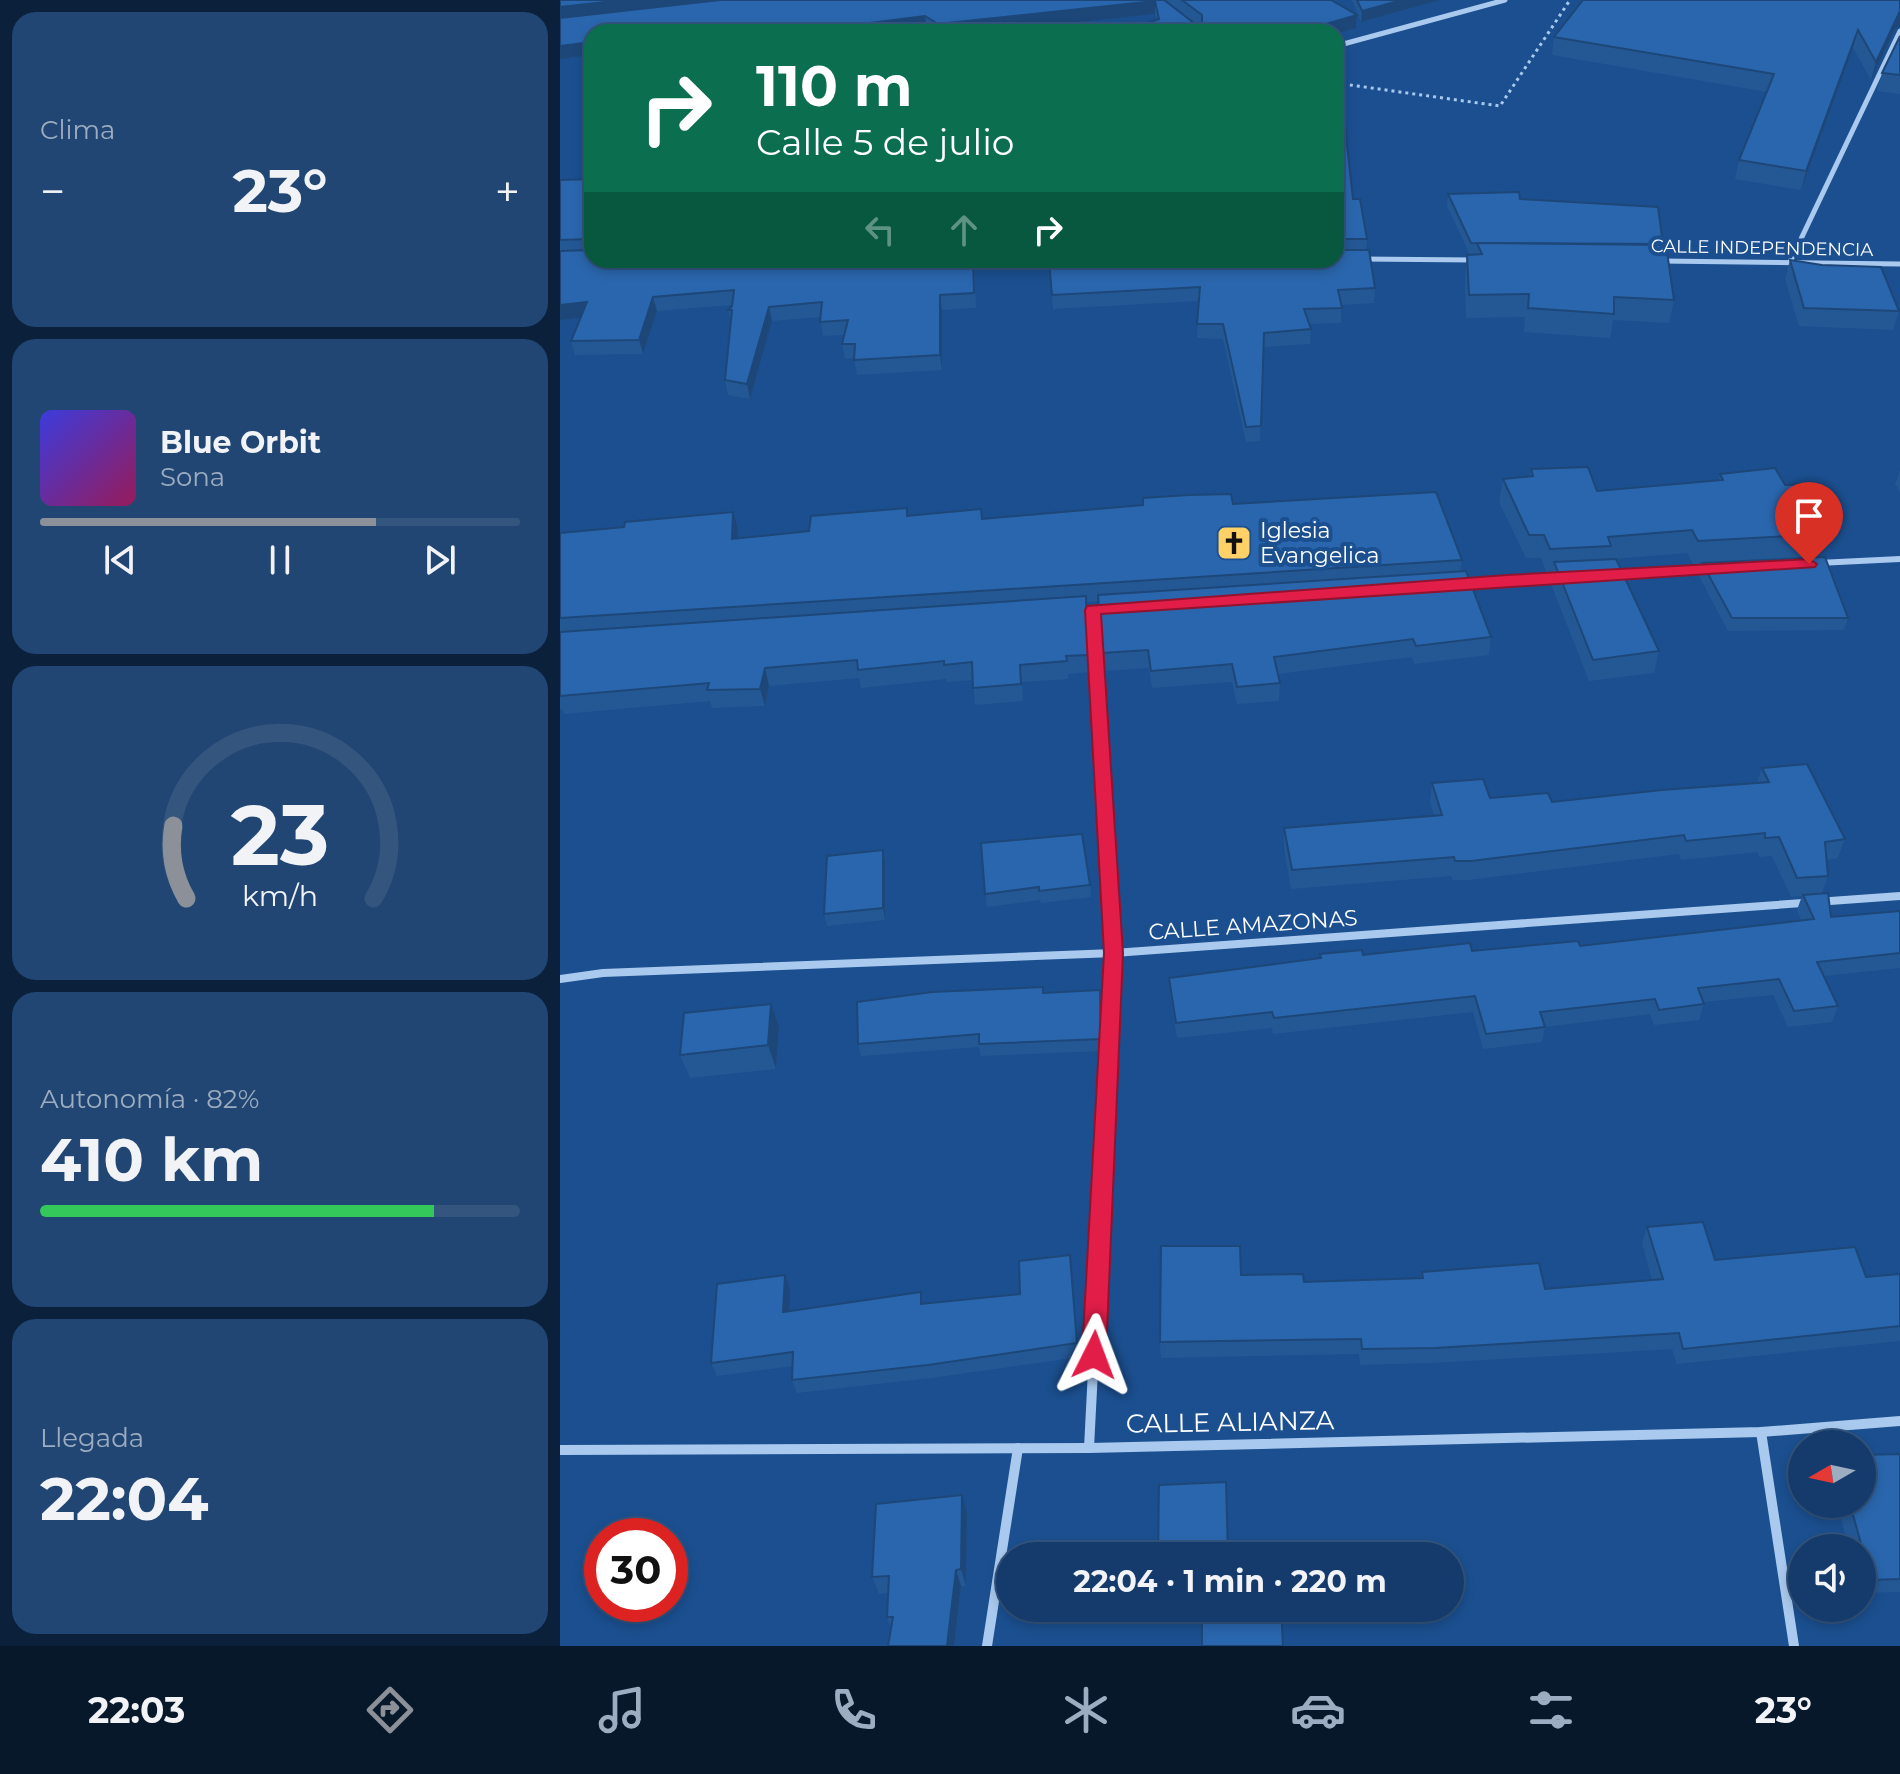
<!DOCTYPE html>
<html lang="es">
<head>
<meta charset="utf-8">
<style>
	:root { --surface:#143b6b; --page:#214673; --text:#f1f3f6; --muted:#9dadc1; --line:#33557e; --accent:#8c9099 }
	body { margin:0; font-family:Montserrat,sans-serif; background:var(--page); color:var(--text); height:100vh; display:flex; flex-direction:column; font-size:30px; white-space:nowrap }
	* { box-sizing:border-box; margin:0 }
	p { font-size:26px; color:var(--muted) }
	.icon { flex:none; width:44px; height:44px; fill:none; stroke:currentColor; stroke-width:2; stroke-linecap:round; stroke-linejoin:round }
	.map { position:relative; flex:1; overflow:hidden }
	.side { display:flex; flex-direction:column; gap:12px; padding:12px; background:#0b203b; width:560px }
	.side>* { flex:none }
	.top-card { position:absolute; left:24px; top:24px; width:760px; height:244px; border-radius:24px; box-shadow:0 4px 12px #0003,0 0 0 2px var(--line); background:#0b6e4f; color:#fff; overflow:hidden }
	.needle { width:52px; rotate:261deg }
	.tools { position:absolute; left:1228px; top:1430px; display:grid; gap:16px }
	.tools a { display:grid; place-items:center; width:88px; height:88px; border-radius:50%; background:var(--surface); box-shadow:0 4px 12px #0003,0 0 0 2px var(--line); font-size:40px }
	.speed { position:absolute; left:24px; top:1518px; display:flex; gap:16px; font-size:40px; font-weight:700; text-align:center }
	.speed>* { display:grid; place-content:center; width:104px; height:104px; border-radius:50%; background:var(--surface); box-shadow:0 4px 12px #0003,0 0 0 2px var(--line); line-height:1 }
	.speed .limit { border:12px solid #d22; background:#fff; color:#111 }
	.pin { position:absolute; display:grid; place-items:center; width:68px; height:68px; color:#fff; margin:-82px -34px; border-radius:50% 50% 50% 0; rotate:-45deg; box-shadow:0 0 8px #0007 }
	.pin .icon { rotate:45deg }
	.me { position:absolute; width:88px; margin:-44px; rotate:3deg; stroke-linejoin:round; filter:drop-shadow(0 0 6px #0008) }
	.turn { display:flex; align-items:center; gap:28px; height:168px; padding:0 40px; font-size:36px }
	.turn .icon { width:104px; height:104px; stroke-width:2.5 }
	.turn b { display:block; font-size:56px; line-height:68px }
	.lanes { display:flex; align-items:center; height:76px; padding:0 40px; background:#0003; justify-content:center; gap:40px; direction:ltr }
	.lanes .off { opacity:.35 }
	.big { font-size:60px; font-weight:700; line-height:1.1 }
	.side .tile { flex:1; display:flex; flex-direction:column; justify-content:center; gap:12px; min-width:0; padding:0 28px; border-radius:24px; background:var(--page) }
	.side .dial { align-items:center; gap:0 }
	.dial svg { height:208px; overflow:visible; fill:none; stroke:var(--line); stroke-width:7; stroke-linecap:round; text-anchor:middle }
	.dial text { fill:var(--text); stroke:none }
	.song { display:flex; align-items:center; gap:24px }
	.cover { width:96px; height:96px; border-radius:12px; background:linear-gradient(135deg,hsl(240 70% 55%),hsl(330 70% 35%)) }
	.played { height:8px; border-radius:4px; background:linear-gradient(90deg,var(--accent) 70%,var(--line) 70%) }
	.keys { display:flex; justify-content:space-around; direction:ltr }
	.heat { display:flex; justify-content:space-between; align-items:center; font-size:44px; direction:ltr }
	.charge { height:12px; border-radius:6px; background:linear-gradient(90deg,#34c759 82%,var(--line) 0) }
	.trip { position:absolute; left:436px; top:1542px; width:468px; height:80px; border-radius:40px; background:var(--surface); box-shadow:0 4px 12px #0003,0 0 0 2px var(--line); font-weight:700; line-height:80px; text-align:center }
	.tabs { display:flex; height:128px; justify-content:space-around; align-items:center; background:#08182b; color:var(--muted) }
	.tabs .icon { width:56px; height:56px }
	.tabs .current { color:var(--accent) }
	.tabs b { font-size:36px; color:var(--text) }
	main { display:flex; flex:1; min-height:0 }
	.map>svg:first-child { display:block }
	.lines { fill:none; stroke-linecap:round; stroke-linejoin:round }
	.path { stroke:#a9c9ee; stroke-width:3; stroke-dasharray:3 4; stroke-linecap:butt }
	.street-far3 { stroke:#a9c9ee; stroke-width:5 }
	.street-far2 { stroke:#a9c9ee; stroke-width:6 }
	.street-far1 { stroke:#a9c9ee; stroke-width:8 }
	.street { stroke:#a9c9ee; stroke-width:10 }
	.wall { fill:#245895 }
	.shaded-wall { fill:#1d4779 }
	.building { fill:#2a66ad; stroke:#1d4779; stroke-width:2 }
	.route { fill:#e11d48; stroke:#92132f; stroke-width:2 }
	.labels { text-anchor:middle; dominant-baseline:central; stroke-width:8; stroke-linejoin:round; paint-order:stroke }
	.far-street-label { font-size:18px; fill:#fff; stroke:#1b4f8f }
	.poi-label { font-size:22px; fill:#fff; stroke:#1b4f8f; text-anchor:start }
	.street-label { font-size:22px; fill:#fff; stroke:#1b4f8f }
	.near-street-label { font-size:26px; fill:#fff; stroke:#1b4f8f }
</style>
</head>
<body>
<main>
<section class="side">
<div class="tile"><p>Clima</p>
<div class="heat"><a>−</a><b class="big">23°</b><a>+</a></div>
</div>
<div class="tile">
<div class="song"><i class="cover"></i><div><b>Blue Orbit</b><p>Sona</p></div></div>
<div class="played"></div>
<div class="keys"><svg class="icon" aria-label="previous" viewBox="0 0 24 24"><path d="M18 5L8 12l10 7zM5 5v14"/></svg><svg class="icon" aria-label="pause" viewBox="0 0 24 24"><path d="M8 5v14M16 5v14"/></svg><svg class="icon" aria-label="next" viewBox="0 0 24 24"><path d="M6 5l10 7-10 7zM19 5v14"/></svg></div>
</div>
<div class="tile dial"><svg viewBox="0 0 100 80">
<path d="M14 69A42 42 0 1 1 86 69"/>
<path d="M14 69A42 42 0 0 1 9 41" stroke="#8c9099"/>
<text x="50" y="56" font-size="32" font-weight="700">23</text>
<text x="50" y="72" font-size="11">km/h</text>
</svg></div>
<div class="tile"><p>Autonomía · 82%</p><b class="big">410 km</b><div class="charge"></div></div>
<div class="tile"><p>Llegada</p><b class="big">22:04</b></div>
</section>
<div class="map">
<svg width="1340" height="1646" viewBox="0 0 1340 1646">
	<rect width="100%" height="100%" fill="#1b4f8f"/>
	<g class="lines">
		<path class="path" d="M776,83L940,106L1010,0"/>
		<g class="street-far3">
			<path d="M776,46L945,0"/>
			<path d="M801,259L915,260"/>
			<path d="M1101,261L1340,264"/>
			<path d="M1230,262L1340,31"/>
		</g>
		<g class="street-far2">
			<path d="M1258,563L1340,559"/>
			<path d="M1055,574L1149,569"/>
			<path d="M903,583L1001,577"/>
			<path d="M533,610L534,633"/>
			<path d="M516,611L546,609"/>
		</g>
		<g class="street-far1">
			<path d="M534,631L554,953L548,1081"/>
			<path d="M0,979L43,973L554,953L1340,896"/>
		</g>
		<g class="street">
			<path d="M1201,1432L1234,1646"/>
			<path d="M529,1448L548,1079"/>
			<path d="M0,1450L529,1448L1201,1432L1340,1421"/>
			<path d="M427,1646L458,1448"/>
		</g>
	</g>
	<g class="wall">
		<path d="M0,0H604L634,23H635L606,0H771L797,15L796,28L776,34V32H561L597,20L595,14L426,32H372L367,29L346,32H32V55L0,59Z"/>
		<path d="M792,0H880L801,22Z"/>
		<path d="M1340,0V26L1335,29L1311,80L1293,48L1241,190L1175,179L1179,160L1207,92L992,55L994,37Z"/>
		<path d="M1340,36V94L1317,91L1322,73Z"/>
		<path d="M776,70L793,199L807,239L806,250L815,288L814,303L781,305V323L749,324L751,329L750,344L704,347L700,441L686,442L663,339L637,338L639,301L493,309L488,260H776Z"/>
		<path d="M32,179V260H414L416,308L382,310V370L297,375L294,358L285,359L282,344L284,335L263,336L260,317L212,321L190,399L168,395L165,380L171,321L168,310L173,305L97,311L83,354L15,355L11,341L20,318L0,320V180Z"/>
		<path d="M888,194L960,199L1103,244L1114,300L1109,323L1053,320L1050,338L964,332L965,317L906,318L905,278L907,255H910L887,206Z"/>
		<path d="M1230,260L1339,311L1333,330L1239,326L1225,279Z"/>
		<path d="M971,469L1037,491L1158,481L1160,474L1225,485L1264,534L1257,557L1288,618L1284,630L1168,631L1139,576L1142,564H1133L1127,553L1052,559L1099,651L1094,673L1029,681L991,584L993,572H986L981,558H966L939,502L943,479L970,477Z"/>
		<path d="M1340,470V492L1335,484Z"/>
		<path d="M673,504L902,560L900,572L931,637L929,655L854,664L852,657L718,674L720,683L719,701L677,704L672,682L592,688L589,668L544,671L538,601L526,602L530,672L508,674V679L462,682L463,701L415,705L413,680L387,682L386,679L301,688L299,678L209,686L205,706L152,708L150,701L4,714L2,709H0V533L64,527L178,529L177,538L249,531L347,508L348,516L423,519Z"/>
		<path d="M1202,768L1285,839L1278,858L1267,860L1268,876L1262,893L1271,917L1340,911V968L1264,976L1278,1006L1272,1022L1228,1027L1213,995L1143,1002L1144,1004L1139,1020L1094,1025L1090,1014L985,1027L982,1042L923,1049L913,1012L713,1034L712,1028L617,1038L610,993L609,978L760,958V954L803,955L1020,946L1241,920L1237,910L1242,896L1231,897L1212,856L1199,857L1198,852L1121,860L1119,854L908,880H893L891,876L731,889L724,847V828L874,816L870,802L872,783L930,798L992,802L1197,783Z"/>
		<path d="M421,843L530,885L531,897L481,903L480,900L427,907Z"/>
		<path d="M325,863V920L267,926L264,914Z"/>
		<path d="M483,987L484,993L540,990L542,1051L421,1056L419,1047L301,1056L298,1044Z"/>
		<path d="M219,1027L216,1069L130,1078L120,1055Z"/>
		<path d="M1087,1227L1155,1260L1306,1277L1340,1274V1341L1117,1364L1112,1349L872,1363L800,1365L799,1354L601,1358L600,1342L681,1275L744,1282L861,1278L862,1272L985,1289L1092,1280L1082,1243Z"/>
		<path d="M510,1255L519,1357L371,1378L237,1393L232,1380L233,1366L157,1376L151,1363L225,1275L230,1289L229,1311L364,1304L460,1294Z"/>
		<path d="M1340,1454V1592L1302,1593V1548H1289L1277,1504H1302Z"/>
		<path d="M407,1513L406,1586H401L394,1646H328L331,1627L327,1617L328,1593L319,1594L312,1577Z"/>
		<path d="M599,1608H721L599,1612Z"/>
	</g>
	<g class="shaded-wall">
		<path d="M63,0H180L0,20V7Z"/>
		<path d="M842,0H880L801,22L802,11Z"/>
		<path d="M595,1V14L426,32H379L378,24Z"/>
		<path d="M1340,11V26L1335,29L1311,80L1316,62Z"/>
		<path d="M797,15L796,28L776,34V32H738Z"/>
		<path d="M365,16L367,29L346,32H279L278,27Z"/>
		<path d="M277,23L278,32H200Z"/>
		<path d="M1298,30L1293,48L1241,190L1246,171Z"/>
		<path d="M32,42V55L0,59V46Z"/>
		<path d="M380,295L382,310V370L380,355Z"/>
		<path d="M93,297L97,311L83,354L79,340Z"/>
		<path d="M27,302L32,317L0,320V305Z"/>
		<path d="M209,307L212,321L190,399L187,384Z"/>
		<path d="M173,512L178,529L176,556L172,539Z"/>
		<path d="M205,668L209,686L205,706L200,689Z"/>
		<path d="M323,850L325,863V920L323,908Z"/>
		<path d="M211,1004L219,1027L216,1069L208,1045Z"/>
		<path d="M225,1275L230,1289L229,1326L223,1312Z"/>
		<path d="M402,1495L407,1513L406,1586L401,1569Z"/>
		<path d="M396,1570L401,1586L394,1646H387Z"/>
	</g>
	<g class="building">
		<path d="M0,0H63L0,7Z"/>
		<path d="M160,0H604L634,23H642V15L622,0H771L797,15L738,32H561L599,19L595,1L378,24L365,16L278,27L277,23L200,32H32V42L0,46V18Z"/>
		<path d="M797,0H842L802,11Z"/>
		<path d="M1023,0H1340V11L1316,62L1298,30L1246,171L1179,160L1214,74L994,37Z"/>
		<path d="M1340,36V75L1322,73Z"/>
		<path d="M776,70L779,71L793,199H800L807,239H776Z"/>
		<path d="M32,179V243L28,239L0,240V180Z"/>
		<path d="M959,192L960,199L1098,207L1103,244L911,243L888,194Z"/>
		<path d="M917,243L1106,245L1114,300L1054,297V314L968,308L969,294L909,295L907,255L922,254Z"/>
		<path d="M32,245V260H413L414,293L380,295V355L294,360L295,344H282L288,320L260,322L262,302L209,307L187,384L165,380L172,310H168L172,306L174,290L93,297L79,340L11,341L27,302L0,305V251L29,250Z"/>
		<path d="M776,250H809L815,288L778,290L782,308L744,309L751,329L704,333L701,426L686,427L663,324H637L640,287L492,295L489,260H776Z"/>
		<path d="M1230,260L1262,265L1321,267L1339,311L1244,308Z"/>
		<path d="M1028,467L1037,491L1163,480L1160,474L1215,468L1225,485L1245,484L1264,534L1138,541L1132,530L1048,537L1051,546L990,549L984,535H969L943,479L973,476L971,469Z"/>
		<path d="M876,492L902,560L0,618V533L64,527L65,522L173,512L172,539L249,531L251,516L347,508V516L421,509L422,519L583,505V498L629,495L671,494L673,504Z"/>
		<path d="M1265,557L1288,618H1172L1142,563Z"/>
		<path d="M1056,559L1099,651L1033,660L994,562Z"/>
		<path d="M906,571L931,637L856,646L853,639L714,657L720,683L677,687L672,664L591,671L588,650L542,653L538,595Z"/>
		<path d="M526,596L528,655L506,656L507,661L460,665L461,684L413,688L412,662L384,665V661L298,670L297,660L205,668L200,689L147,690L149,683L0,696V632Z"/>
		<path d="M1247,764L1285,839L1265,842L1268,876L1237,878L1219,837L1205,838V833L1126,841L1124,835L911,861H895L894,857L732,870L724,828L882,815L872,783L923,779L930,798L988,793L992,802L1102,790L1209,782L1202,768Z"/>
		<path d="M522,834L530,885L479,891V887L425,894L421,843Z"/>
		<path d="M323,850V908L264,914L267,856Z"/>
		<path d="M1268,893L1271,917L1340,911V953L1257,962L1278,1006L1234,1011L1219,979L1138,988L1144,1004L1099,1010L1095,999L980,1012L985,1027L926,1034L915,996L714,1018L712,1012L616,1023L609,978L761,958L760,954L802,950L803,955L910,943L912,951L1018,941L1020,946L1254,919L1243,895Z"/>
		<path d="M483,987V993L540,990L541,1039L419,1044V1034L298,1044L297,1002L372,992Z"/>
		<path d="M211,1004L208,1045L120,1055L124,1013Z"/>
		<path d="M1143,1222L1155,1260L1295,1247L1306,1277L1340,1274V1326L1123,1349L1119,1333L875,1348L802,1349L801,1339L600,1342L601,1246H680L681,1275L743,1274L744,1282L863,1278L862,1272L979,1263L985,1289L1103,1279L1087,1227Z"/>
		<path d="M510,1255L517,1343L368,1365L232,1380L233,1352L151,1363L157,1284L225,1275L223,1312L361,1292V1304L460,1294L459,1261Z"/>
		<path d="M1340,1454V1579L1311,1580L1290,1504H1302V1455Z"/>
		<path d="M666,1482L668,1556H598L599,1485Z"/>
		<path d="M402,1495L401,1569L396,1570L387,1646H328L333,1617H327L329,1576L312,1577L316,1504Z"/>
		<path d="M642,1608H721L723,1646H642Z"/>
	</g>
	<path class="route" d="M1249,559L1257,564L1255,567L541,614L563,953L546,1355L542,1363L534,1366L526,1363L522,1355L544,953L525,610L527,606L947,575Z"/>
	<defs>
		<symbol id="church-square" viewBox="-11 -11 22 22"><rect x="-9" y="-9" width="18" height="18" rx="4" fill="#ffd166" stroke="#1b4f8f"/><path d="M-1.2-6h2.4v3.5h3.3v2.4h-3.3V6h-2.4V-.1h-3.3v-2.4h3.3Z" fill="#111"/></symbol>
	</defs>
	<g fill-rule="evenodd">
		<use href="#church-square" x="654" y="523" width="40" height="40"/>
	</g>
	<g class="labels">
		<g class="far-street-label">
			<text transform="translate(1202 248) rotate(1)">CALLE INDEPENDENCIA</text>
		</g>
		<g class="poi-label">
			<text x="700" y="530">Iglesia<tspan x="700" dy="25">Evangelica</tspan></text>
		</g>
		<g class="street-label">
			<text transform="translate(693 925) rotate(-4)">CALLE AMAZONAS</text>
		</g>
		<g class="near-street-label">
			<text transform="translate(670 1422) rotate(-1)">CALLE ALIANZA</text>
		</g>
	</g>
</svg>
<div class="tools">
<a><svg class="needle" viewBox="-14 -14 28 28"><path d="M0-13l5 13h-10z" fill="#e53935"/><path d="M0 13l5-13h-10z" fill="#9dadc1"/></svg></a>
<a><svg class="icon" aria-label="sound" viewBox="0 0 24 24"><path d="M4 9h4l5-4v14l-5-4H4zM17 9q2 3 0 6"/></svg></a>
</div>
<div class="speed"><div class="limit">30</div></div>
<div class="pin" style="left:1249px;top:564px;background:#d93025"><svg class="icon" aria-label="arrive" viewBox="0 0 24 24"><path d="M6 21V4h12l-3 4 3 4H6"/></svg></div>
<svg class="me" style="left:534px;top:1355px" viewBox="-20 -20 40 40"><path d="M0-17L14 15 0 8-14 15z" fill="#e11d48" stroke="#fff" stroke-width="4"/></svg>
<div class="trip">22:04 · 1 min · 220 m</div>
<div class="top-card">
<div class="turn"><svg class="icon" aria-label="right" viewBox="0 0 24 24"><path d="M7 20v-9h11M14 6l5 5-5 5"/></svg><div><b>110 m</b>Calle 5 de julio</div></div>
<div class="lanes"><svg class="icon off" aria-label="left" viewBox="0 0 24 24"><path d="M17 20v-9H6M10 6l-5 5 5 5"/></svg><svg class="icon off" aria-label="ahead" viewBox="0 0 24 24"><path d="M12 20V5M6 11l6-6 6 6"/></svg><svg class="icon" aria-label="right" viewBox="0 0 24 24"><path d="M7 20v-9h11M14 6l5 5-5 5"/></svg></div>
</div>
</div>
</main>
<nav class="tabs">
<b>22:03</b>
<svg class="icon current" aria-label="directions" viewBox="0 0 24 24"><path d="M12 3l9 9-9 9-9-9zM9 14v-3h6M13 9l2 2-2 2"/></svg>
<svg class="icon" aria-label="music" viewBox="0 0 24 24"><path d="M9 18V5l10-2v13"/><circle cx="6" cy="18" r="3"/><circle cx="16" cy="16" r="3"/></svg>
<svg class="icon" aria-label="phone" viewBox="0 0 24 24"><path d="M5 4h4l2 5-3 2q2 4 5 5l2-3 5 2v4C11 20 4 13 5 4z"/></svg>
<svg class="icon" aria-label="climate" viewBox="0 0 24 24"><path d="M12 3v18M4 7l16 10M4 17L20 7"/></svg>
<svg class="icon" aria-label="car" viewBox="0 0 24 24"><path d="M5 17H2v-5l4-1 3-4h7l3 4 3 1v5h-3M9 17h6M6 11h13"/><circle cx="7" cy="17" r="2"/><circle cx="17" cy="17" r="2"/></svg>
<svg class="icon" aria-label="filters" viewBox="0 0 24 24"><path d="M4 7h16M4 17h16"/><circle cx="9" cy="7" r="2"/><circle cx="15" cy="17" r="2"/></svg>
<b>23°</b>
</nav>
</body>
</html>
